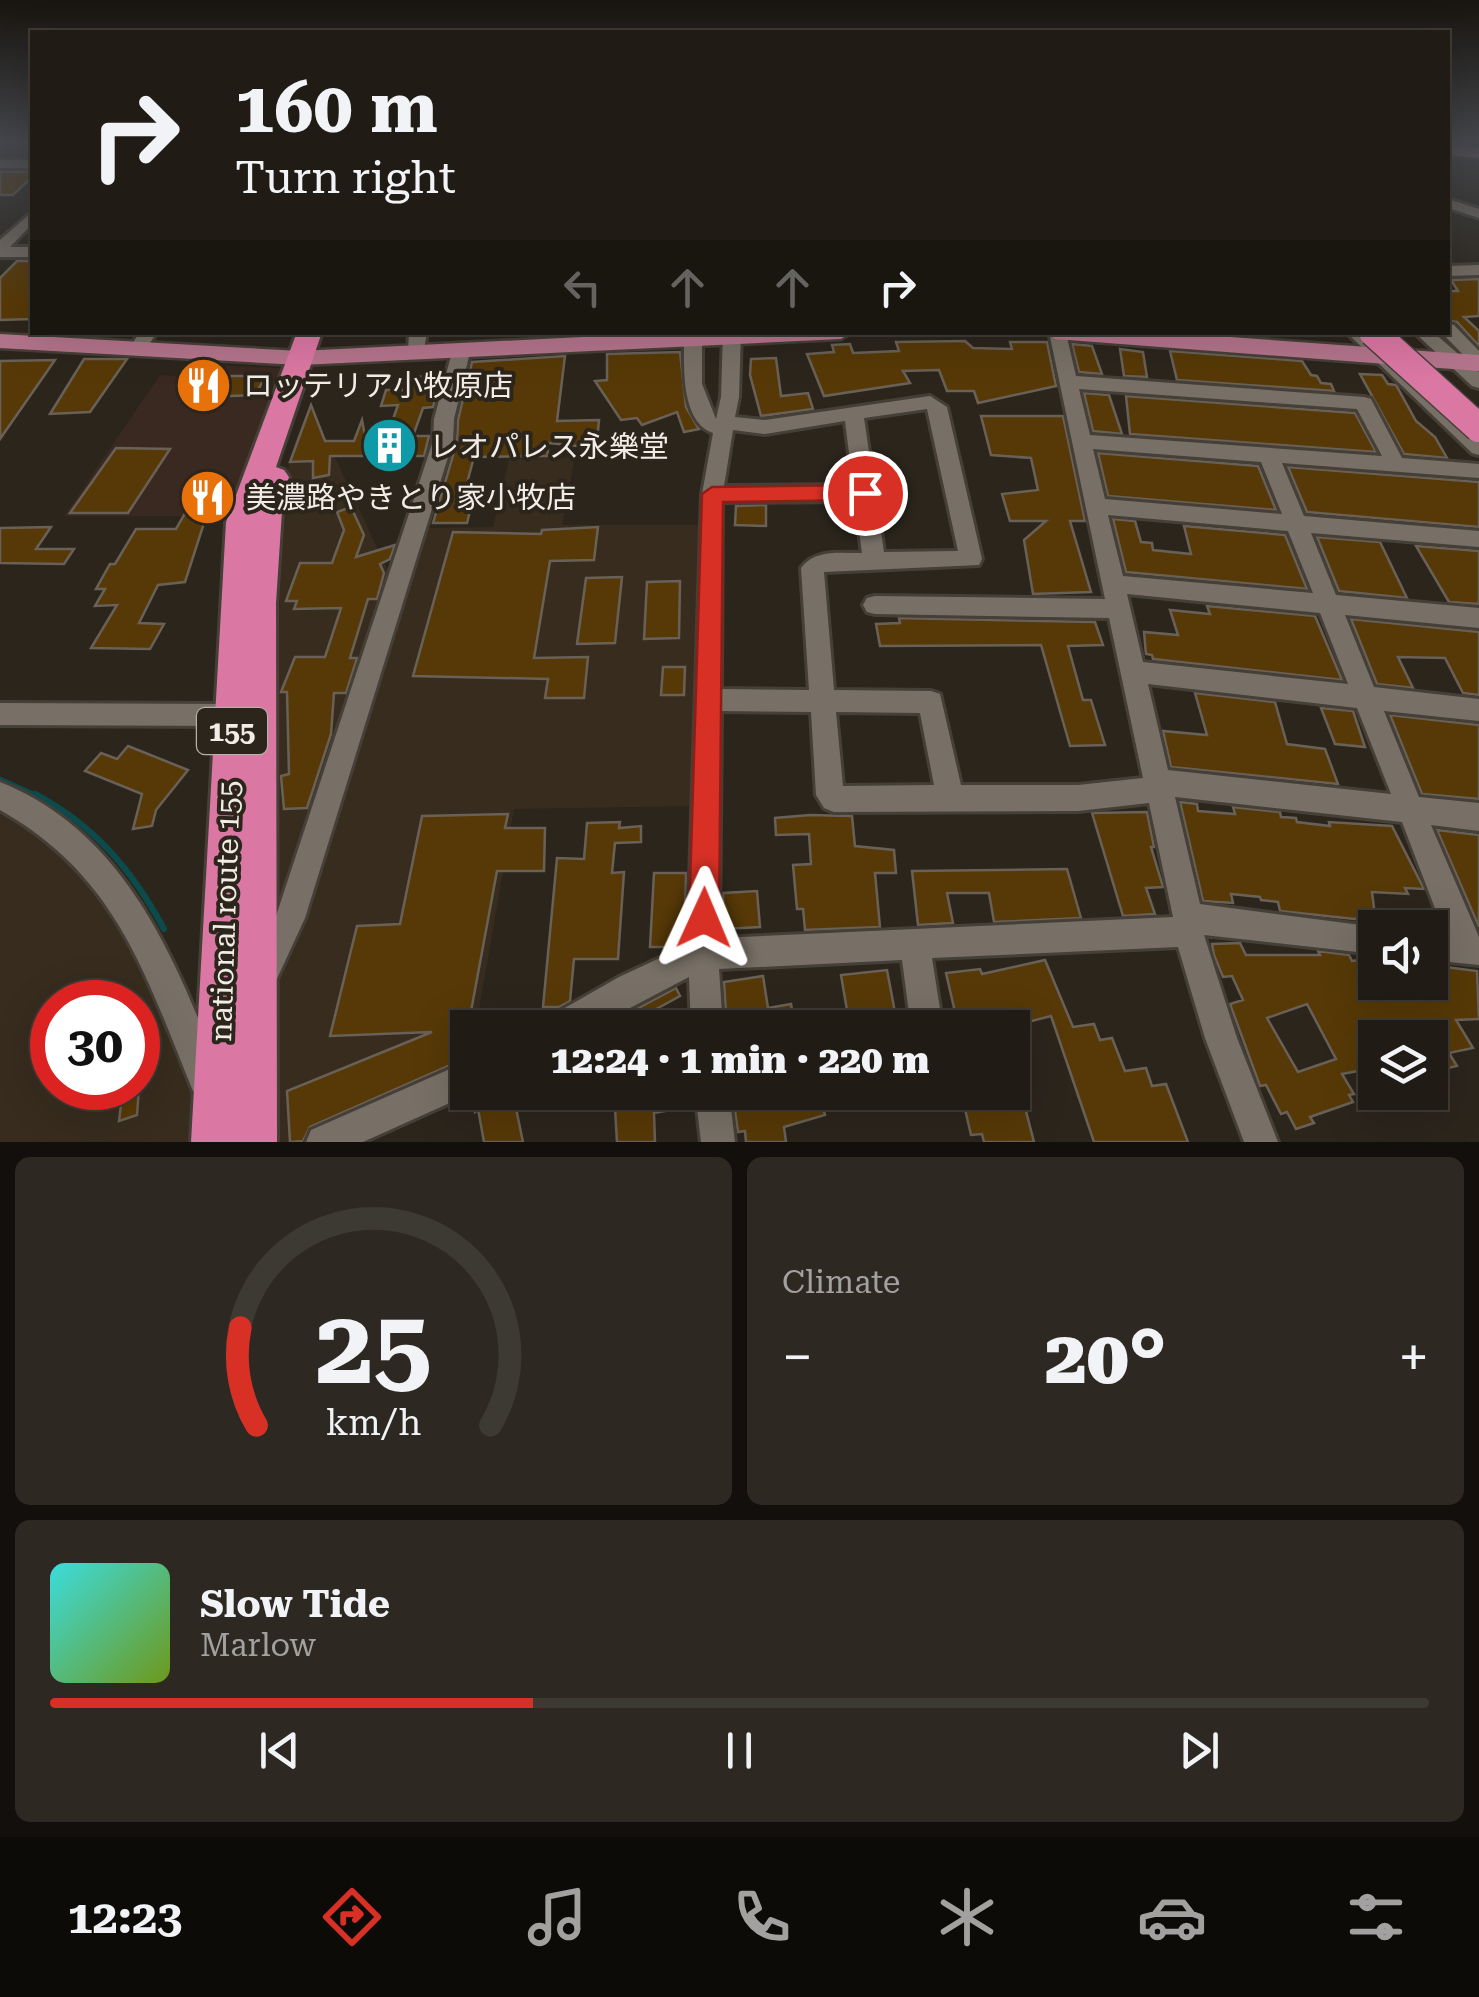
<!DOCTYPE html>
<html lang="en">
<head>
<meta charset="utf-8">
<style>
	:root { --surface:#201c15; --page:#2d2922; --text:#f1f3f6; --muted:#a2a1a0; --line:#3d3a34; --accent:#d93025 }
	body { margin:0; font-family:"Roboto Serif","Noto Sans JP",serif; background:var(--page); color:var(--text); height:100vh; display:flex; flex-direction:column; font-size:38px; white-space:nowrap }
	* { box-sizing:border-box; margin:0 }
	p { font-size:32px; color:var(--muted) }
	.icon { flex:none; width:55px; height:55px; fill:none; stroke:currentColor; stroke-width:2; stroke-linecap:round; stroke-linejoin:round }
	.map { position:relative; height:1142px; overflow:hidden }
	.sheet { display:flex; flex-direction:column; gap:15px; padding:15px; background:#120f0c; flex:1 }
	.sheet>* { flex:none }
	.top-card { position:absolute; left:30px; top:30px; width:1420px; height:305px; border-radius:0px; box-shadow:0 10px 40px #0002,0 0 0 2px var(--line); background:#201c15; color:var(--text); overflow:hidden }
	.controls { position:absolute; left:1358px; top:910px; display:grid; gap:20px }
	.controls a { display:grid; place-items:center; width:90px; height:90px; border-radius:0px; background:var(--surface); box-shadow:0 10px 40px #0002,0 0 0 2px var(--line); font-size:50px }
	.speed { position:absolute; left:30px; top:980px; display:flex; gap:20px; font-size:50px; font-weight:700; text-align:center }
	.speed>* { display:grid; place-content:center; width:130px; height:130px; border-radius:50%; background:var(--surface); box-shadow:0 10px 40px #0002,0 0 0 2px var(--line); line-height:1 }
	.speed .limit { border:15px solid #d22; background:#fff; color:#111 }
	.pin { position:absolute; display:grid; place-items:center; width:85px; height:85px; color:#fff; margin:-42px; border:5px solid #fff; border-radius:50%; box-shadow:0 2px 10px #0007 }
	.me { position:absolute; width:110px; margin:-55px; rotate:1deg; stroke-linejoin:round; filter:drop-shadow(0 0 8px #0008) }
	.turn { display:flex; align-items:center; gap:35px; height:210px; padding:0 40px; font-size:45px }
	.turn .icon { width:130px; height:130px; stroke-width:2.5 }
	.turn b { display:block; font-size:70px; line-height:85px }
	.lanes { display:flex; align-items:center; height:95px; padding:0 40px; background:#0003; justify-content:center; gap:50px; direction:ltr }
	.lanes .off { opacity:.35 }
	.big { font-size:75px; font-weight:800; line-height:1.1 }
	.sheet .card { flex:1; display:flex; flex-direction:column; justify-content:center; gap:15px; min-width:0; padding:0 35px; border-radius:15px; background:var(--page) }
	.sheet .dial { align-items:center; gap:0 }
	.dial svg { height:260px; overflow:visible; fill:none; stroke:var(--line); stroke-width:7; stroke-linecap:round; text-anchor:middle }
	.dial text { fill:var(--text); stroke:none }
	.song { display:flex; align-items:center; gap:30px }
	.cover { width:120px; height:120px; border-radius:15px; background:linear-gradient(135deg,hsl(180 70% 55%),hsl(80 70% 35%)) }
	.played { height:10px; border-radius:5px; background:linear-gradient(90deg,var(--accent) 35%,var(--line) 35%) }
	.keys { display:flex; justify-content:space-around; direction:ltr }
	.heat { display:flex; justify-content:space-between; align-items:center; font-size:55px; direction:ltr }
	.sheet .tiles { flex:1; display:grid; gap:15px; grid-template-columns:1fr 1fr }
	.card:last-child { grid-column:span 2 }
	.trip { position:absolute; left:450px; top:1010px; width:580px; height:100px; border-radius:0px; background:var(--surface); box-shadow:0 10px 40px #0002,0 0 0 2px var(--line); font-weight:800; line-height:100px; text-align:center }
	.dock { display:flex; height:160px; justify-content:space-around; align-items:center; background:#0d0b08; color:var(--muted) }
	.dock .icon { width:70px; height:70px }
	.dock .active { color:var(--accent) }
	.dock b { font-size:45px; color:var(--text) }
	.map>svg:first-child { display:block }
	.commercial { fill:#3a2920 }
	.built { fill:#372c1e; fill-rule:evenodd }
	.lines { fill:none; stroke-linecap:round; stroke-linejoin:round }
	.stream-far1 { stroke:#0c4b4c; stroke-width:5 }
	.stream { stroke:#0c4b4c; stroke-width:6 }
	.building { fill:#573907; stroke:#696157; stroke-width:2.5; fill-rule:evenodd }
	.minor-casing { stroke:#453f37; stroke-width:6 }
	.major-casing { stroke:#453f37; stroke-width:5 }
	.highway-casing { stroke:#453f37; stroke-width:6 }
	.minor { fill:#787066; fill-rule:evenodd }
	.major { fill:#b3748b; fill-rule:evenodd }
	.highway { fill:#da77a3; fill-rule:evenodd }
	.highway-bridge-casing { stroke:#453f37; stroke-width:31; stroke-linecap:butt }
	.highway-bridge { stroke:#da77a3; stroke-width:28 }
	.route { fill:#d93025; stroke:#8d1f18; stroke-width:2.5 }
	.labels { text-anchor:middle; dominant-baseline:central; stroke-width:8; stroke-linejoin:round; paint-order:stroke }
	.shield { fill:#2b251c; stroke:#b6b0a9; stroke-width:2.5 }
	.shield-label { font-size:28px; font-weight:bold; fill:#f1ece6 }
	.poi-label { font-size:30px; fill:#f1ece6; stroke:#2b251c; text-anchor:start }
	.street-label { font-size:30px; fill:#f1ece6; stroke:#2b251c }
</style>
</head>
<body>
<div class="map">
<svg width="1479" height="1142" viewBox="0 0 1479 1142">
	<rect width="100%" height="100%" fill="#2b251c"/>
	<path class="commercial" d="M187,364L280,368L285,373L229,516H64L160,375L179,376Z"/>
	<g class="built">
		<path d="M310,404L389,573L277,905L274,552L280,502L295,442Z"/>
		<path d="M575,457L562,525H706L700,806L514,809L476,1027L468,1028L467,1066L309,1142H273V973L420,528L493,527L509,459Z"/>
		<path d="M0,810L54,848L102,901L142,964L196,1095L194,1142H0ZM52,1002H138V1088H52Z"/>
	</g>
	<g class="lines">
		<path class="stream-far1" d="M0,779L40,797"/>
		<path class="stream" d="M35,794C94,825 133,871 164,929"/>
	</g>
	<g class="building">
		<path d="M0,172H32V177L13,195H0Z"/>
		<path d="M17,261H32V319L0,320V278Z"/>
		<path d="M1479,279V316L1464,317L1479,331V346L1457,322L1448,321V291H1458L1451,280Z"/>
		<path d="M965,341L973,348L1012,349L1010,342H1047L1056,386L978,403L974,391H947L939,370L903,371L910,383L824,396L807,354L834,352L832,345L850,344L853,353L899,351L896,342Z"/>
		<path d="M1072,344L1092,346L1102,374L1079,372Z"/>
		<path d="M1120,349L1143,352L1147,377L1124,376Z"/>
		<path d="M1170,351L1302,361L1311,375L1317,376L1321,383L1331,384L1334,391L1177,380Z"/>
		<path d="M680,352L686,407L699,429L684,432L677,412L642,425L637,418L621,420L595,381L607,380V354Z"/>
		<path d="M565,356L557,421L599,420L597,441L577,446L549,443L547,456L474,457L466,487H476L467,523H433L457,442L458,420L472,362Z"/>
		<path d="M776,358L781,396L808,393L813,409L761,416L750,375L751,359Z"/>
		<path d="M84,359H127L90,412L50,414Z"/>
		<path d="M55,360L0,439V361Z"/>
		<path d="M198,372H226L224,376H266L255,395L181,398Z"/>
		<path d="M1360,374L1382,375L1388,384L1396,385L1416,421L1435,437L1447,458L1404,454Z"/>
		<path d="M442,376L433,407L423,408L413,436H429L424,456H330L329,475L313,478V461L290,462L311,405L325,441H354L362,420L367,446L370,437L387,436L398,405L381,406L386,390H403L407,377Z"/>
		<path d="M1084,393L1109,395L1122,434L1093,431Z"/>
		<path d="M1126,396L1355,413L1376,452L1130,434Z"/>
		<path d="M981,416H1063L1085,521H1070L1091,592L1033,594L1024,540L1046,521H1010L1002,494L1038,490L1031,458L991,455Z"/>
		<path d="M116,448L170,449L128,513H70Z"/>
		<path d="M1098,453L1258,466L1276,510L1108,496Z"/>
		<path d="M1288,467L1479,482V527L1307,512Z"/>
		<path d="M202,484H226L203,526L185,582L158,585L139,623L164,624L150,649L91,648L117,605L95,606L105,589H96L110,564H115L136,529H176Z"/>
		<path d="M766,505V526L735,525L736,506Z"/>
		<path d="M351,507L364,535L356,557L395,545L390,559L380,564L384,573L377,599H368L350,658H357L346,693H334L331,734L307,808L284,809L281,776L289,774L287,692H281L295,657H325L341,608L294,609L297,601H286L300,563H332L344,530L337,512Z"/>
		<path d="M1113,519L1135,521L1141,542L1152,543L1153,550L1191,554L1184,526L1285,535L1307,589L1126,572Z"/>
		<path d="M51,527L36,549H74L64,564L0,563V528Z"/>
		<path d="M598,527L594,560L550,561L534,658L588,657L584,698H545L548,679L413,676L453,532L541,534L542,530Z"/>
		<path d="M1317,537L1380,542L1407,598L1339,591Z"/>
		<path d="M1416,546L1479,551V604L1449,602Z"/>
		<path d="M622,577L615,643L577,644L586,578Z"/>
		<path d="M680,581L679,638L644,639L647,582Z"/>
		<path d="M1207,606L1315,616L1342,680L1153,659L1152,655L1146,654L1144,632L1178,635L1170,610L1210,614Z"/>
		<path d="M899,618L1095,622L1103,645L1068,646L1083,700H1091L1105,745L1070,746L1041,645L880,646L876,624L900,623Z"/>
		<path d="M1351,619L1479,632V695L1463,693L1445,658L1398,657L1413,688L1377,684Z"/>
		<path d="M663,667H685L684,695H661Z"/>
		<path d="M1195,693L1275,702L1287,744L1325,749L1338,784L1171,767L1163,731L1207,735Z"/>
		<path d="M1321,708L1353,711L1365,747L1335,744Z"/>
		<path d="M1390,715L1479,725V799L1422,794Z"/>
		<path d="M128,746L188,770L156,810L152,826L133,829L142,794L85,771L101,753L117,759Z"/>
		<path d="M1180,802L1197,804L1198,811L1235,814L1233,807L1280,812L1281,817L1296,818L1297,822L1330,826L1329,822L1392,826L1424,889L1405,888L1408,894L1372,892L1375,916L1362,915L1364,920L1280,911L1278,902L1261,900L1260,897L1231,894L1233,903L1203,901Z"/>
		<path d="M1147,812L1154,847H1151L1163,887L1146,888L1155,914L1123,916L1092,813Z"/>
		<path d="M508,814L505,828H545L544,871H497L462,1060L310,1127L303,1141L290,1142L287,1091L432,1032L330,1036L357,926L400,924L422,816Z"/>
		<path d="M810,815L852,816L855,846L894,850L896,873H875L880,927L805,930L803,909H797L793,865L811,864L809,834L776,835L775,818Z"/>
		<path d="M620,822L619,828L641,826V842L615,843L612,873L624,872L618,959H574L570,1001L559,1007H543L557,858L584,859L587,823Z"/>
		<path d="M1437,830L1479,835V927Z"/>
		<path d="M1067,869L1081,918L994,922L989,893H947L953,923L918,925L912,871Z"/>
		<path d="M654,873H686L684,943L675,947H650Z"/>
		<path d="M757,891L760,927L723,929V893Z"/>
		<path d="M1240,943L1246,955H1320L1318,951L1349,955L1352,961L1375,958V991L1430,982V965L1477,971L1479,1019L1456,1020L1473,1048L1449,1053L1457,1066L1430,1072V1038H1375V1068L1342,1074L1354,1094L1349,1095L1353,1102L1310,1117L1314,1123L1296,1129L1287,1112L1281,1114L1266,1085L1260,1086L1230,1004L1243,1000L1232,976L1223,977L1214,955L1212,944ZM1307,1004L1336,1059L1298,1072L1267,1018Z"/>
		<path d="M1045,960L1073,1027L1094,1024L1100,1040L1112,1038L1125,1071L1146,1068L1152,1086L1166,1084L1188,1142H1094L1051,1016L1012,1026V1019L958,1025L946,973L980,969L982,974Z"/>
		<path d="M887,970L898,1028H850L841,975Z"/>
		<path d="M763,976L768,1008L791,1004L795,1028H727L724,982Z"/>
		<path d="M676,988L680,996L627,1025L601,1028Z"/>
		<path d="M123,1088H139L137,1115L119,1121Z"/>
		<path d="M478,1092H506L499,1100L513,1094L523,1142H484L478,1109L475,1112L470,1098Z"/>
		<path d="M614,1092H691L693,1106L654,1113L655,1142H617Z"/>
		<path d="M794,1092H819L825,1115L784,1127L786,1142H746L745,1131L738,1132L734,1104Z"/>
		<path d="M961,1092H1021L1034,1142H984L982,1134L971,1135Z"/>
	</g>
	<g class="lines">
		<defs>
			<g id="minor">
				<rect x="0" y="160" width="32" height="8"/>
				<path d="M1448,199L1479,209V218L1448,208Z"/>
				<path d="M32,212V224L10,247H32V257H0V240Z"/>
				<path d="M1479,265V275L1448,276V266Z"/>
				<path d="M1448,324L1454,325L1479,351V367L1473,365L1442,333L1448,332Z"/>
				<path d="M140,332H157L143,354H131L128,350Z"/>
				<path d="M409,332H427L423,356L417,358L408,352Z"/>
				<path d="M723,332H741L739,397L735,417L765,420L930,396L947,407L982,559L979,565L824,572L834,690L931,691L940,694L961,785H1078L1143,778L1109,618L875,614L867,612L863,605L867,598L875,596L1105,599L1049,332L1066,333L1076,376L1364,397L1371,399L1402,458L1479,464V478L1282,463L1304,516L1479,531V547L1311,533L1336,595L1479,608V628L1345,615L1374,687L1479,699V721L1384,711L1419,797L1479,803V831L1431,825L1479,937V965L1430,960V930L1444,932L1402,822L1175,797L1200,904L1384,928H1375V954L1204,935L1237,1038L1278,1142H1244L1205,1038L1178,947L932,958L943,1028H911L902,960L719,969L723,1028H691L689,977L592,1028H544L549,1017L619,977L688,945L702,494L713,433C681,422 684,368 684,340L693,335L702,340V384L716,419L721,397ZM1079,389L1357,409L1382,456L1090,435ZM927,409L958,551L884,552L864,418ZM845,421L853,485L724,486L733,430L765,434ZM1093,449L1261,462L1282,514L1105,499ZM855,501L862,553C840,553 815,549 801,568L809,690L721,689L722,502ZM1108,515L1288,531L1313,593L1123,576ZM1127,594L1320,613L1348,684L1143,662ZM1148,684L1357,708L1391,794L1168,770ZM721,711L811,712L816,795L824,808L834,812L1078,811L1149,803L1173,917L719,938ZM836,712L920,713L934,785L843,786Z"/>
				<path d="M1346,332H1365L1479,437V455L1472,453Z"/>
				<path d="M1414,332H1433L1479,372V388L1472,386Z"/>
				<path d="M461,346L470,352L454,419L453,441L305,918L275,983L264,988L253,983L248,972L277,913L433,441L434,419L452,352Z"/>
				<path d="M0,703L232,704L241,707L245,715L241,723L232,726L0,725Z"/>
				<path d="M0,782C126,832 177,961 222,1079L217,1091L205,1096L193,1091C145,974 117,876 0,810Z"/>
				<path d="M468,1061V1092H474L363,1142H306L311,1130Z"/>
				<path d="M695,1092H729L735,1142H701Z"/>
			</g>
			<g id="major">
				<path d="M1448,145L1479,148V158L1448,155Z"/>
				<path d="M682,332H852L841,339L300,365L0,348V334L300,351Z"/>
				<path d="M1044,332H1160L1479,355V371L1055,339Z"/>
			</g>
			<path id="highway" d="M297,332H322L276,467L284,470L289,477L283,496L276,603L277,1142H191L226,522Z"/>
		</defs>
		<use href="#minor" class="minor-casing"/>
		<use href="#major" class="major-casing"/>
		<use href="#highway" class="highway-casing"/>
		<use href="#minor" class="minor"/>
		<use href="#major" class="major"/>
		<use href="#highway" class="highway"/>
		<defs>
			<path id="highway-bridge" d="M1373,332L1479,428"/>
		</defs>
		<use href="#highway-bridge" class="highway-bridge-casing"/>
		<use href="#highway-bridge" class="highway-bridge"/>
	</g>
	<linearGradient id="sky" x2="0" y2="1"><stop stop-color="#18140f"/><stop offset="0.47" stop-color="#44464b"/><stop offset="1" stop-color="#44464b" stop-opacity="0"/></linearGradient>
	<rect width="1479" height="303" fill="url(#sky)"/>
	<path class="route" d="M865,485L875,493L865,500L723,502L719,918L714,928L704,933L693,928L689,918L702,494L712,487Z"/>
	<defs>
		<symbol id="restaurant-disc" viewBox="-11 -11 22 22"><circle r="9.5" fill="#e8710a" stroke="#2b251c"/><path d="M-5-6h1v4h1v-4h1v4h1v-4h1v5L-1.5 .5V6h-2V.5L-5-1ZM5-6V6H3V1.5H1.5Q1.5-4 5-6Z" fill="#fff"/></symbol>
		<symbol id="building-disc" viewBox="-11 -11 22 22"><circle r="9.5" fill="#0f9aa8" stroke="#2b251c"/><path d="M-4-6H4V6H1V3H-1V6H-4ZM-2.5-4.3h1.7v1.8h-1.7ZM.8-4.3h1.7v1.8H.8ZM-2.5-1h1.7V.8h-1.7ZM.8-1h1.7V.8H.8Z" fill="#fff"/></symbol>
	</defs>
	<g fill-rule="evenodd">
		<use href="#restaurant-disc" x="172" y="354" width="63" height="63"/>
		<use href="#building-disc" x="358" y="414" width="63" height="63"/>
		<use href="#restaurant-disc" x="176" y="466" width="63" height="63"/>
	</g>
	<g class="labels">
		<rect class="shield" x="197" y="708" width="70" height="46" rx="8"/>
		<g class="shield-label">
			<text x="232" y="731">155</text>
		</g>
		<g class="poi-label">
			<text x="243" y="385">ロッテリア小牧原店</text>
			<text x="429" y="446">レオパレス永樂堂</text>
			<text x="246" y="497">美濃路やきとり家小牧店</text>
		</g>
		<g class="street-label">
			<text transform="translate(225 911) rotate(-88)">national route 155</text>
		</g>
	</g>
</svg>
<div class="controls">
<a><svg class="icon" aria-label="sound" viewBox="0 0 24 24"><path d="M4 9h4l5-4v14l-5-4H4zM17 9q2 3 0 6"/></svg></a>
<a><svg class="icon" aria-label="layers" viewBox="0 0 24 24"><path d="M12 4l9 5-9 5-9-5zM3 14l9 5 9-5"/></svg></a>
</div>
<div class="speed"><div class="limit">30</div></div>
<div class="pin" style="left:865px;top:493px;background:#d93025"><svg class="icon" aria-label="arrive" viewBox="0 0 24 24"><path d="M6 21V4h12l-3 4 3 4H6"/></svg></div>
<svg class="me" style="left:704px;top:918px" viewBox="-20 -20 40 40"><path d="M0-17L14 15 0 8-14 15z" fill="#d93025" stroke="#fff" stroke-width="4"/></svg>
<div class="trip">12:24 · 1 min · 220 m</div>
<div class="top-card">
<div class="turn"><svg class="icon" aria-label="right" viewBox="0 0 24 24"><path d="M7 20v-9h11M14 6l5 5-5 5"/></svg><div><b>160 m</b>Turn right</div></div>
<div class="lanes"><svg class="icon off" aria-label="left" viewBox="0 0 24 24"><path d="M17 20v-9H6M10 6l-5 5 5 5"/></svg><svg class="icon off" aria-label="ahead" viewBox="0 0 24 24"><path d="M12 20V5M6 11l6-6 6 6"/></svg><svg class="icon off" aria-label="ahead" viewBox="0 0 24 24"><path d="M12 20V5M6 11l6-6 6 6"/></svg><svg class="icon" aria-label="right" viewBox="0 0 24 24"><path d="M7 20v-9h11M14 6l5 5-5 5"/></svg></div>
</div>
</div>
<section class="sheet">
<div class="tiles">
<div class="card dial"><svg viewBox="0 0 100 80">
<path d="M14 69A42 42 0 1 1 86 69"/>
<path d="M14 69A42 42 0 0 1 9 39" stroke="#d93025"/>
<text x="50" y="56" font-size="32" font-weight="700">25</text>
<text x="50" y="72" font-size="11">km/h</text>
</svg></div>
<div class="card"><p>Climate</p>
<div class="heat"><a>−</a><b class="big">20°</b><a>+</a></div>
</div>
<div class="card">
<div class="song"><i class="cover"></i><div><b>Slow Tide</b><p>Marlow</p></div></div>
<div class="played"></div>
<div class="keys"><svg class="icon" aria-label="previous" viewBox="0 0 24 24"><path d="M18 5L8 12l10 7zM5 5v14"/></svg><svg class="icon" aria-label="pause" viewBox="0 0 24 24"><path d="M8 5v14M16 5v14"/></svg><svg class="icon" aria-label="next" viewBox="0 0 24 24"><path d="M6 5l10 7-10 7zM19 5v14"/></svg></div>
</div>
</div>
</section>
<nav class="dock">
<b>12:23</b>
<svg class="icon active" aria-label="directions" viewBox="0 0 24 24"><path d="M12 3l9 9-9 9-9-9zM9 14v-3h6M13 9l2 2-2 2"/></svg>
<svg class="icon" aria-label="music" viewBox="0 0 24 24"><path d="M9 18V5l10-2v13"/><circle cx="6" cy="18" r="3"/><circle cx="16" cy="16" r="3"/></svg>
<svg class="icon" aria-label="phone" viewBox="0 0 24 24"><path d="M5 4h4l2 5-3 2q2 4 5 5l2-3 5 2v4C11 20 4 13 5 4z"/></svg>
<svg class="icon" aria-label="climate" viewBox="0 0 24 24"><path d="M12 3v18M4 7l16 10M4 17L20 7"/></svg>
<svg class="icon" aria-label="car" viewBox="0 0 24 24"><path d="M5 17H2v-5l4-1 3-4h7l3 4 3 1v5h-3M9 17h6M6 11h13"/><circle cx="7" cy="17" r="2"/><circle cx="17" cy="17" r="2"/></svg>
<svg class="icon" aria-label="filters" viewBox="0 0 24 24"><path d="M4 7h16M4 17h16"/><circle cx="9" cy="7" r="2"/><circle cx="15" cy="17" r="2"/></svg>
</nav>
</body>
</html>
